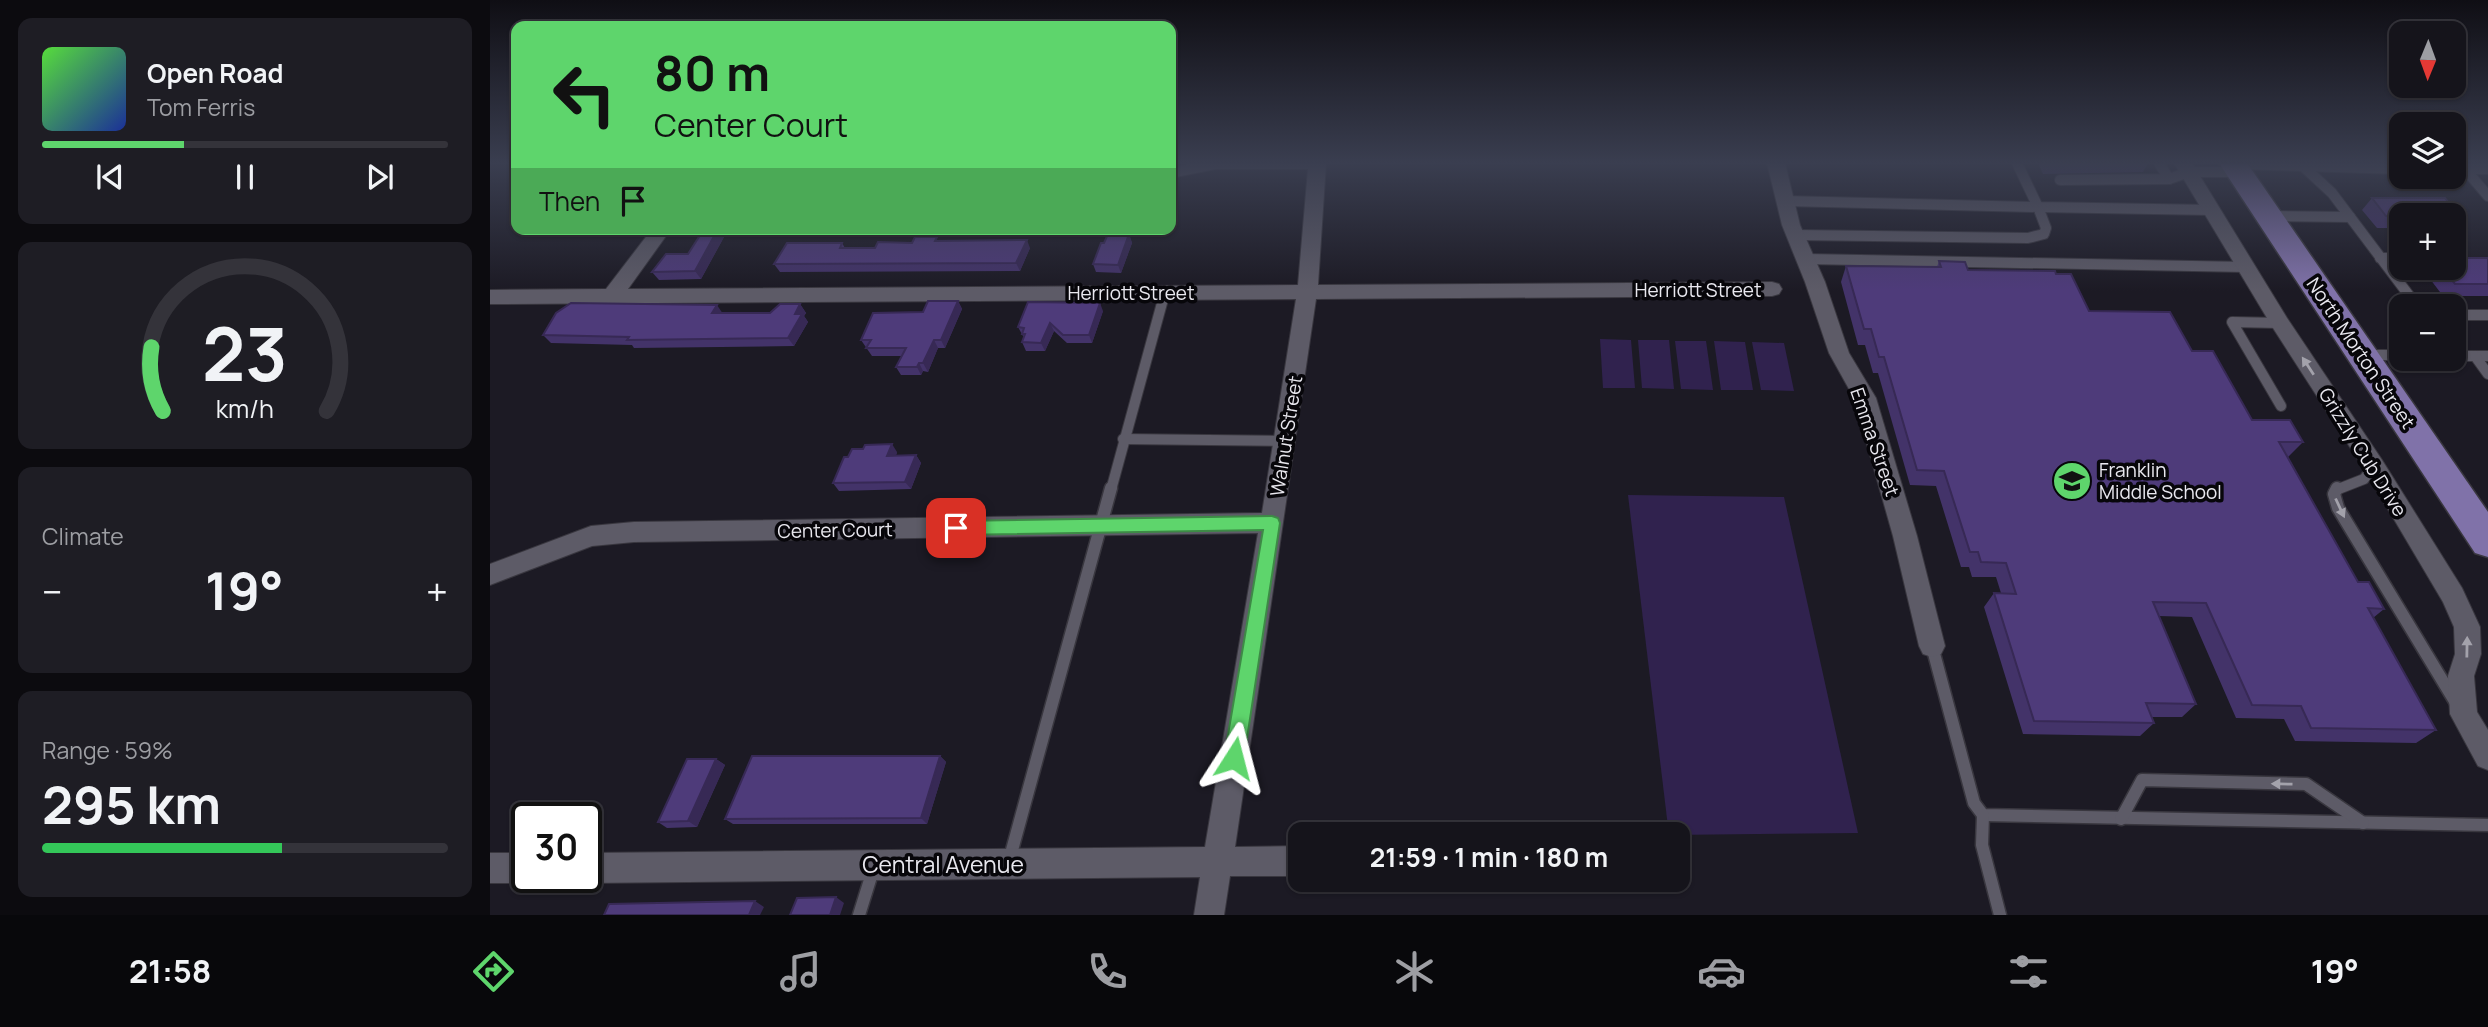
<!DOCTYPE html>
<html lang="en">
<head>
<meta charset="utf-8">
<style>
	:root { --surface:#15141b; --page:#1e1d24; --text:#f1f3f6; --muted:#9d9ea3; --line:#34333a; --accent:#5ed56c }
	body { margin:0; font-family:Manrope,sans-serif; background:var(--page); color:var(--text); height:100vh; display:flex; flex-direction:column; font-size:26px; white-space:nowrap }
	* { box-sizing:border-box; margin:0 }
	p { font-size:23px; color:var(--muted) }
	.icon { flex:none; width:38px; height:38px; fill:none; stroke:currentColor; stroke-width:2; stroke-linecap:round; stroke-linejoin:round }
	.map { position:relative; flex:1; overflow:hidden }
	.drawer { display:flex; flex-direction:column; gap:18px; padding:18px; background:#0c0b0f; width:490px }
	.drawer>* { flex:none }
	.top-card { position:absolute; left:21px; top:21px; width:665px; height:214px; border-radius:14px; box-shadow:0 2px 5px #0004,0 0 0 2px var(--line); background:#5ed56c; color:#111; overflow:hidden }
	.needle { width:46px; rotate:181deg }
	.tools { position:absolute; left:1899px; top:21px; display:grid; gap:14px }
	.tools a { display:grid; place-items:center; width:77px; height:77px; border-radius:14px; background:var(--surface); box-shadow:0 2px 5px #0004,0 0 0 2px var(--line); font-size:35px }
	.speed { position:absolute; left:21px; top:802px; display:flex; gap:14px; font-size:35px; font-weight:700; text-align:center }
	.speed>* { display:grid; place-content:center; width:91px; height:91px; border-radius:50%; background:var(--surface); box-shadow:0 2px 5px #0004,0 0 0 2px var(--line); line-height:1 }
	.speed .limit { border:4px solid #111; border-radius:10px; background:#fff; color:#111 }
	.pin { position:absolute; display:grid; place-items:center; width:60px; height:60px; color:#fff; margin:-30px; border-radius:14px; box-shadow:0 4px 10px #0006 }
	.me { position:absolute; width:77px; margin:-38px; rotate:9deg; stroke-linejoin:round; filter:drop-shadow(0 0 5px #0008) }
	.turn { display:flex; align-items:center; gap:24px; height:147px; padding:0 28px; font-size:32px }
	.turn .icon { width:91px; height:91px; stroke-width:2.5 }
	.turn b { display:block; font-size:49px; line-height:60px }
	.then { display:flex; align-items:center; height:66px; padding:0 28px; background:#0003; gap:14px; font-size:26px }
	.big { font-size:52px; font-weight:700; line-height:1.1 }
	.drawer .widget { flex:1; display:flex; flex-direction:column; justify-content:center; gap:10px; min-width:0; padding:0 24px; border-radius:14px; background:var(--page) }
	.drawer .dial { align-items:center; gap:0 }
	.dial svg { height:182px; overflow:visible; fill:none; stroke:var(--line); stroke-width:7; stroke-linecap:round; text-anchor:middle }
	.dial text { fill:var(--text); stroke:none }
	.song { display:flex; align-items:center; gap:21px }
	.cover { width:84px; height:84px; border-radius:10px; background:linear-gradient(135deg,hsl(110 70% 55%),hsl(230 70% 35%)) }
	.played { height:7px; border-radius:4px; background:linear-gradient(90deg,var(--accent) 35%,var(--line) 35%) }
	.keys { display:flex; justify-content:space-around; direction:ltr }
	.heat { display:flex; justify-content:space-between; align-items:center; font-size:38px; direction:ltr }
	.charge { height:10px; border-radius:5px; background:linear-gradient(90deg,#34c759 59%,var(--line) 0) }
	.trip { position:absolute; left:798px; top:822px; width:402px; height:70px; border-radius:14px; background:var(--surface); box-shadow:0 2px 5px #0004,0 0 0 2px var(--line); font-weight:700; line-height:70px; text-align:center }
	.tabs { display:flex; height:112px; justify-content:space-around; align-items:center; background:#08080b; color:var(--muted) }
	.tabs .icon { width:49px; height:49px }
	.tabs .selected { color:var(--accent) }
	.tabs b { font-size:32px; color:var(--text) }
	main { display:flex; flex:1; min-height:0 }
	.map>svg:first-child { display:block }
	.green { fill:#30224e }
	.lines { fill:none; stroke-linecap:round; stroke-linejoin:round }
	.service-far1-casing { stroke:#39373f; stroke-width:12 }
	.service-casing { stroke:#39373f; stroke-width:15 }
	.minor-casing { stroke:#39373f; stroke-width:2 }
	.primary-casing { stroke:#39373f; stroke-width:3 }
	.service-far1 { stroke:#5d5b67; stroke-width:10 }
	.service { stroke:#5d5b67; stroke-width:12 }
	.minor { fill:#5d5b67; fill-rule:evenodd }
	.primary { fill:#8072a9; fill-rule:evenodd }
	.wall { fill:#433369 }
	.shaded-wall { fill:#372955 }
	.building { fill:#4e3b7a; stroke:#372955; stroke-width:2 }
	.oneway { fill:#a3a2ab }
	.route { fill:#5ed56c; stroke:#3d8a46; stroke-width:2 }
	.labels { text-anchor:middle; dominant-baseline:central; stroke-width:7; stroke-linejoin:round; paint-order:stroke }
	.street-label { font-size:19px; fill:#e9e8ef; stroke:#07060a }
	.poi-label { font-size:19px; fill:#e9e8ef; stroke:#07060a; text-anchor:start }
	.near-street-label { font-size:23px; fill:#e9e8ef; stroke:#07060a }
</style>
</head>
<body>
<main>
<section class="drawer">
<div class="widget">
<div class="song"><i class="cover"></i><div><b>Open Road</b><p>Tom Ferris</p></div></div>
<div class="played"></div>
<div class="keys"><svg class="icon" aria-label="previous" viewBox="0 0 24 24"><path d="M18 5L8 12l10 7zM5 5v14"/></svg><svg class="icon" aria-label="pause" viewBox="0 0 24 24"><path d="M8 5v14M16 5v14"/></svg><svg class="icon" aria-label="next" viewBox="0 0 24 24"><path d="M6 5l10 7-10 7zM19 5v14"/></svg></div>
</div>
<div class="widget dial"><svg viewBox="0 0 100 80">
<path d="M14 69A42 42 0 1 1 86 69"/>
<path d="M14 69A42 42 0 0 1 9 41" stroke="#5ed56c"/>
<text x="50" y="56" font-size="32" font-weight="700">23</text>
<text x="50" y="72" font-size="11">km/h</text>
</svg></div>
<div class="widget"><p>Climate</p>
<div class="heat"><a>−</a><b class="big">19°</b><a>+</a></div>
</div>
<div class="widget"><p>Range · 59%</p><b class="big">295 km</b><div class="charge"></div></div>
</section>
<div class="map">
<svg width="1998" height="915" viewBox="0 0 1998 915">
	<rect width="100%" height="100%" fill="#1c1a24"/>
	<g class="green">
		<path d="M1110,339L1141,340L1145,388H1113Z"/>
		<path d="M1148,340H1179L1184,389L1152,388Z"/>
		<path d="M1185,341H1216L1223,390L1191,389Z"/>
		<path d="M1224,341L1255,342L1263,390H1231Z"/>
		<path d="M1262,342L1294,343L1304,391L1271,390Z"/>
		<path d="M1138,495L1294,497L1368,833L1179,835Z"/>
	</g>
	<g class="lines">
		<defs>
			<g id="service-far1">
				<path d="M1527,163L1548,207L1722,210"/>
				<path d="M1669,163L1679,179"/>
				<path d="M1746,164L1911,169"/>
				<path d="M1815,168L1842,193L1927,306"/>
				<path d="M1964,169H1998"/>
				<path d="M1975,169L1998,196"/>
				<path d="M1570,180L1679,179L1699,172H1747"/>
				<path d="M1295,201L1548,207L1556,228L1554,234L1538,238L1305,235"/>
				<path d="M1782,216L1860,217"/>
				<path d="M1890,258H1911"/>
				<path d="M1316,259L1756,267"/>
				<path d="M1964,315H1998"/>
				<path d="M1790,323L1742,322L1791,406"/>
				<path d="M1875,355H1911"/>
				<path d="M1964,356H1998"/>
				<path d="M1985,356L1998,374"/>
				<path d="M633,439L795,441"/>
				<path d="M621,490L675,292"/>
				<path d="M1846,490L1874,479L1884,466"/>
			</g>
			<g id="service">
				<path d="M1847,488L1844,494L1848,508L1966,703"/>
				<path d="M1442,646L1484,803L1493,815L1998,825"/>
				<path d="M1493,815L1492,845L1510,915"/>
				<path d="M1631,819L1652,780L1816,784L1873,823"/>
				<path d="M519,861L621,488"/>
				<path d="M369,915L384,867"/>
			</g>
			<g id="minor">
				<path d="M704,163H836L828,285L1282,282L1289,284L1292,289L1289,294L1282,296L826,299L745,847L810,846V876H740L734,915H704L710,877L96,883L86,878L96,877V853L715,847L768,533L144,542L102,546L0,585V564L101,526L144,522L772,513L806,299L0,304V290L116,289L162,229H181L138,289L808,285L818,169H726L681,178V168Z"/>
				<path d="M1277,163H1295L1310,225L1335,282L1359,353L1386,398L1427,536L1455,646L1451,654L1442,657L1433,654L1429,646L1403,536L1364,398L1339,353L1315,282L1292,225Z"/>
				<path d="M1684,163H1702L1797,318L1892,460L1972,588L1990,627L1991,654L1984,676L1987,712L1998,730V770L1988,766L1960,714L1958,676L1965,654L1964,627L1953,602L1876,472L1783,328Z"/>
				<path d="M0,853H37V877L47,878L37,883H0Z"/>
			</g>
			<path id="primary" d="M1729,163H1757L1998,512V557L1985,553Z"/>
		</defs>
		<use href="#service-far1" class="service-far1-casing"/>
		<use href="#service" class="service-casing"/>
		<use href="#minor" class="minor-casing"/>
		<use href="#primary" class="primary-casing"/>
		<use href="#service-far1" class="service-far1"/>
		<use href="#service" class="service"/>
		<use href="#minor" class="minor"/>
		<use href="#primary" class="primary"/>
	</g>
	<g class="wall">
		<path d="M1548,163H1658L1653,172L1553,174Z"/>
		<path d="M1882,198L1970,217L1964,224V215H1911V228H1887L1872,210Z"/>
		<path d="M228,229L234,237L211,279L169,280L162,272L198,254Z"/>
		<path d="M639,234L642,243L631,273L606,272L603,264L614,243Z"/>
		<path d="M449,241L540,248L530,271L290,272L284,264L352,243L355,248H385L422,243Z"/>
		<path d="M1998,258V296H1953L1937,275L1942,268H1964Z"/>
		<path d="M1449,261L1478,270L1566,274L1599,311L1702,351L1762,420L1813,442L1798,457L1868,582L1894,609L1883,618L1946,730L1926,743L1805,741L1794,719L1746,718L1702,617L1669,616L1706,704L1692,717H1661L1664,723L1650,736L1533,734L1494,607L1504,593H1511L1506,577H1482L1479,567H1471L1446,486L1420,485L1388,373H1383L1375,345H1368L1351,282L1356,266L1447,267Z"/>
		<path d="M468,301L472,309L455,348H448L438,372L433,371L431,375H411L406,367L412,356H382L371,340L433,312Z"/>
		<path d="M310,304L316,313L314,316L318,322L304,346L144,348L142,345L61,343L53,335L233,313H280Z"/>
		<path d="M613,311L602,343H577L564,331L555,351H536L532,342L534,338L528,327Z"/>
		<path d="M407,452L406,456L426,455L431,463L421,489L349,491L343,483Z"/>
		<path d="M450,756L456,762L437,824H243L235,819Z"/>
		<path d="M226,759L235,765L207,827L177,828L168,822Z"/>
	</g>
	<g class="shaded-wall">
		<path d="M228,229L234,237L211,279L205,271Z"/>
		<path d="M639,234L642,243L631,273L628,265Z"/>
		<path d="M537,240L540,248L530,271L526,263Z"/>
		<path d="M468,301L472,309L455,348L451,340Z"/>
		<path d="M610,303L613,311L602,343L599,335Z"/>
		<path d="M310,304L316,313L314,316L318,322L304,346L298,338L305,314Z"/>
		<path d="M227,305L233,314L222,313Z"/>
		<path d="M560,323L564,331L555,351L551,343Z"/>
		<path d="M444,340L448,348L438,372L433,363Z"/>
		<path d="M429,363L433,371L431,375L427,367Z"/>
		<path d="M402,444L407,452L402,464L397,456Z"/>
		<path d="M426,455L431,463L421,489L415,482Z"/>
		<path d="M450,756L456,762L437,824L431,818Z"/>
		<path d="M226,759L235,765L207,827L198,821Z"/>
		<path d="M346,897L354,903L350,915H340Z"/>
		<path d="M265,901L274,907L270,915H259Z"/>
	</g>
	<g class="building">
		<path d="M1882,198H1955L1970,217L1964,216V215L1896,216Z"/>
		<path d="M214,229H228L205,271L162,272L176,254H198Z"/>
		<path d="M618,234H639L628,265L603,264L611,243H614Z"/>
		<path d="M425,237H447L445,241L537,240L526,263L284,264L297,243H352L350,248H385L388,242L422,243Z"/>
		<path d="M1964,258H1998V284H1965L1952,268H1964Z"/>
		<path d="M1449,261L1475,262L1478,270L1565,271L1566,274H1581L1599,311L1680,312L1702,351H1723L1762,420H1800L1813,442H1789L1868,582H1879L1894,609L1878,608L1946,730L1821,728L1811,706L1762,705L1716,603L1663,602L1706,704L1656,703L1664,723L1544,721L1504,593L1526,594L1516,563L1491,562L1488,552H1480L1454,471L1427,470L1394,357H1389L1381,329H1374L1356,266L1451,267Z"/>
		<path d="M438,301H468L451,340H444L433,363H429L427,367H406L416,348H376L381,340H371L383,313L433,312Z"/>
		<path d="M538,302L610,303L599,335H573L560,323L551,343L532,342L535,334H532L534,328L528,327Z"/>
		<path d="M81,303L227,305L222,313H280L290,304H310L305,314H312L298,338L137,340L139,337L53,335L66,313Z"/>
		<path d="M402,444L397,456L426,455L415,482L343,483L354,457H358L362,449H373L375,445Z"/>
		<path d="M262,756H450L431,818L235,819Z"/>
		<path d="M197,759H226L198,821L168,822Z"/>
		<path d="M346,897L340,915H300L307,898Z"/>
		<path d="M265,901L259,915H114L119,904Z"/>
	</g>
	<defs><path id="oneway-solid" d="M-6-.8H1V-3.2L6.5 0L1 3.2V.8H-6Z" transform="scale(1.75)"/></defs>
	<g class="oneway">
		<use href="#oneway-solid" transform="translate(1818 366) rotate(-123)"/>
		<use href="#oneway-solid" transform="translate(1850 508) rotate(65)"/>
		<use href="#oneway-solid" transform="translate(1977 647) rotate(-89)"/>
		<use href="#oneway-solid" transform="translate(1792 784) rotate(-179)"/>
	</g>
	<linearGradient id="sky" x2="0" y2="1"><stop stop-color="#0f0e14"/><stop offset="0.56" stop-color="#3a3e50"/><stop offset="1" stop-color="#3a3e50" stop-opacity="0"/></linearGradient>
	<rect width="1998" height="291" fill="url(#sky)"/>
	<path class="route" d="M782,516L788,518L790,523L754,758L751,764L744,767L737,764L734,758L773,530L466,535L460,533L457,528L460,523L466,521Z"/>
	<defs>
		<symbol id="school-disc" viewBox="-11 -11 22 22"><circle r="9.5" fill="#5ed56c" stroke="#07060a"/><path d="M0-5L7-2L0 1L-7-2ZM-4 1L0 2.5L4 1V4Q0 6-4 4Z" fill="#111"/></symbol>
	</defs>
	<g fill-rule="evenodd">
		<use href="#school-disc" x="1560" y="459" width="44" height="44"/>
	</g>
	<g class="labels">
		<g class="street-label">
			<text x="1208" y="290">Herriott Street</text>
			<text x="641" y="293">Herriott Street</text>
			<text transform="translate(1871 353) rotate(56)">North Morton Street</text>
			<text transform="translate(796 436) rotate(-81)">Walnut Street</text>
			<text transform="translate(1385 442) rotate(71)">Emma Street</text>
			<text transform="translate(1873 452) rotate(58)">Grizzly Cub Drive</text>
			<text transform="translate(345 530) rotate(-1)">Center Court</text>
		</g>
		<g class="poi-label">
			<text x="1609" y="470">Franklin<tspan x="1609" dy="22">Middle School</tspan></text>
		</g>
		<g class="near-street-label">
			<text x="453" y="864">Central Avenue</text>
		</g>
	</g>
</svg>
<div class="tools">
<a><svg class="needle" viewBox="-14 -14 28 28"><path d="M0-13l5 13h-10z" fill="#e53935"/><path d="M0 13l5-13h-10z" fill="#9d9ea3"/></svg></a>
<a><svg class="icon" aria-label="layers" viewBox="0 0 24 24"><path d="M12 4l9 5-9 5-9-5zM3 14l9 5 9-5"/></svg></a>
<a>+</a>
<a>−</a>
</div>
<div class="speed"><div class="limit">30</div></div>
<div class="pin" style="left:466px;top:528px;background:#d93025"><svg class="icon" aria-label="arrive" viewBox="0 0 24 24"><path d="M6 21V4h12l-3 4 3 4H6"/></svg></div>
<svg class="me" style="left:744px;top:758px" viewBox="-20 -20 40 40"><path d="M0-17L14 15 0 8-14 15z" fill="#5ed56c" stroke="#fff" stroke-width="4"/></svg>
<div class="trip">21:59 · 1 min · 180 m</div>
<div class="top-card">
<div class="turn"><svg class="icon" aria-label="left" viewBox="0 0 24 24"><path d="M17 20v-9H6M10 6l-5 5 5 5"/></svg><div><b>80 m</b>Center Court</div></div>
<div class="then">Then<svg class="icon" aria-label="arrive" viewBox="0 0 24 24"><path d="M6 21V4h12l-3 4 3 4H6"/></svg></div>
</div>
</div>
</main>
<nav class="tabs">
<b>21:58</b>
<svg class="icon selected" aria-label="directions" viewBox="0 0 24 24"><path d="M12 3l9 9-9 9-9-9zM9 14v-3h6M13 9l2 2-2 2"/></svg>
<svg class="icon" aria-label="music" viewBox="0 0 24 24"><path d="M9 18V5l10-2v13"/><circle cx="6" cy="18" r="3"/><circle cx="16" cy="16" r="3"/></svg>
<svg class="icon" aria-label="phone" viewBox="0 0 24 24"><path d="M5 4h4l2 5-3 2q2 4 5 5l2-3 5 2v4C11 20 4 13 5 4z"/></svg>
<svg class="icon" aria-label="climate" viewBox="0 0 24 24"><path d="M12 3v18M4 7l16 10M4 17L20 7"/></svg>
<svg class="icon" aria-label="car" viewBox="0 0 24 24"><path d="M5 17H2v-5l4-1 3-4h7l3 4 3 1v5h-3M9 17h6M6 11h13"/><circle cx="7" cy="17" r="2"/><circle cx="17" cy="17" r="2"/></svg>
<svg class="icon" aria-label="filters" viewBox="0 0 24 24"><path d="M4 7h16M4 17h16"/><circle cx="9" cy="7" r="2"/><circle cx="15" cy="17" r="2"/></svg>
<b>19°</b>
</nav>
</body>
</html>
